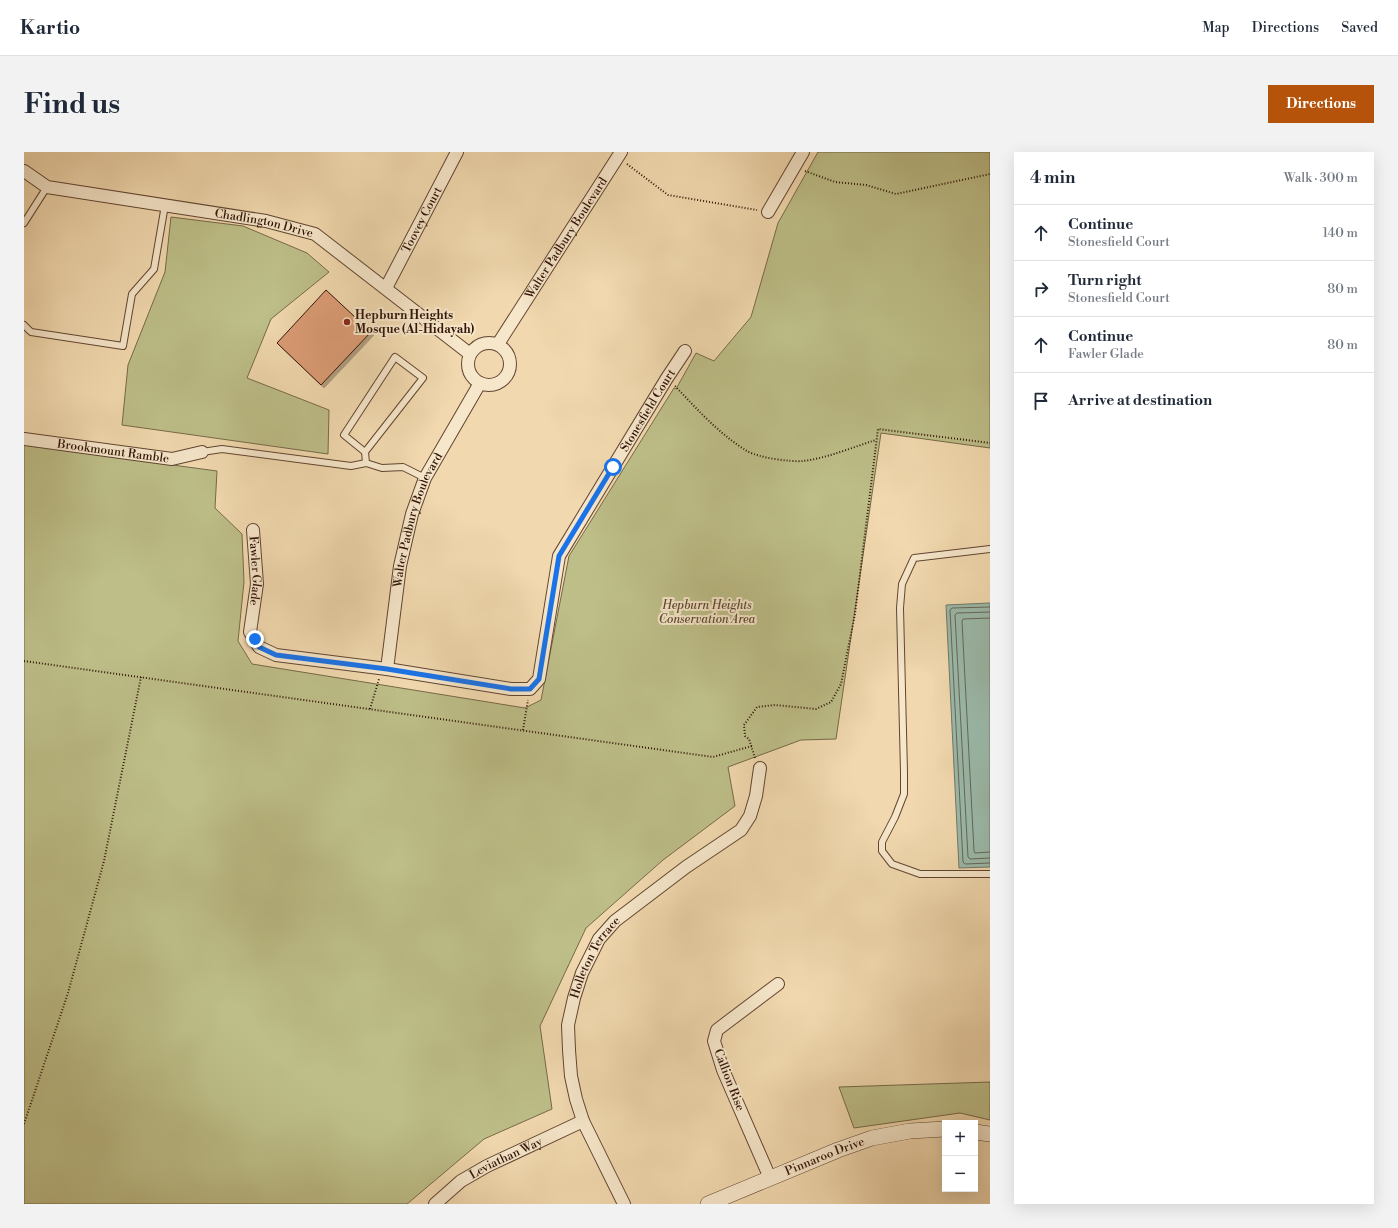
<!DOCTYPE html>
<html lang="en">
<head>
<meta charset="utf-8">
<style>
  body { margin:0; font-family:"Libre Bodoni",serif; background:#f2f2f3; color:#1f2937 }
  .controls { position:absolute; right:12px; bottom:12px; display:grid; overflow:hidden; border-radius:0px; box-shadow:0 4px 16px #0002 }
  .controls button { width:36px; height:36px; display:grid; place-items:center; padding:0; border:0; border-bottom:1px solid #e0e1e3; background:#fff; color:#1f2937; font:20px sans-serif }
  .stop { position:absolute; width:12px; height:12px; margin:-9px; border:3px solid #1a73e8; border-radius:50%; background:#fff }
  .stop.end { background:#1a73e8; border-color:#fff; box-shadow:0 1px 4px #0008 }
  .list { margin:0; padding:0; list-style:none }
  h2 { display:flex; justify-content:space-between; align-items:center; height:52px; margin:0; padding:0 16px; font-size:17px }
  h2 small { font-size:13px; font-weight:400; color:#747a83 }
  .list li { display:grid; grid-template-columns:26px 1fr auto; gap:12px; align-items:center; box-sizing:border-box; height:56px; padding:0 16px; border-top:1px solid #e0e1e3 }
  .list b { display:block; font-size:15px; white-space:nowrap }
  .list p { margin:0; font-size:13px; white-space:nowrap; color:#747a83 }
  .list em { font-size:13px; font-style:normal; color:#747a83 }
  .icon { flex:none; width:22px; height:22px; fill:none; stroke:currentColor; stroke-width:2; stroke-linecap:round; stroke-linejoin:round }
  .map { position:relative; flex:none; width:966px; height:1052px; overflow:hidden; border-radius:0px }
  header { display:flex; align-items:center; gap:24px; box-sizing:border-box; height:56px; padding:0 20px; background:#fff; border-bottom:1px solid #e0e1e3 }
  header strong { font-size:19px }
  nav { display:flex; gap:22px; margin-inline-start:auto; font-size:14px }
  .intro { display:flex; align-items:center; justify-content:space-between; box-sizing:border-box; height:96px; padding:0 24px }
  h1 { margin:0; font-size:28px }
  .button { padding:10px 18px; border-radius:0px; background:#b45309; color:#fff; font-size:14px; font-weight:700 }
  main { display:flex; gap:24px; padding:0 24px }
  aside { flex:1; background:#fff; border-radius:0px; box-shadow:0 4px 16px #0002 }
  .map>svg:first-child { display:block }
  .green { fill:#bdbe88; stroke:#776948 }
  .water { fill:#9bbaab; stroke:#717869 }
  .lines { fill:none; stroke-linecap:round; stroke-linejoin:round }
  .shore { stroke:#666759; stroke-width:1 }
  .building { fill:#dc9c74; stroke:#311407; filter:url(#shadow) }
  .service-casing { stroke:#614531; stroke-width:8 }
  .minor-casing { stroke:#614531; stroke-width:14 }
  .tertiary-casing { stroke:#614531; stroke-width:16 }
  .path { stroke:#311407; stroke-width:2; stroke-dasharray:1 2; stroke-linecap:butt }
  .service { stroke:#f6e6ca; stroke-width:6 }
  .minor { stroke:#f6e6ca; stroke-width:12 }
  .tertiary { stroke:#f6e6ca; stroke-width:15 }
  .route { stroke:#1a73e8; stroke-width:5 }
  .poi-dot { fill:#8f2418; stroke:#f6e6ca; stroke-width:1.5 }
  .labels { text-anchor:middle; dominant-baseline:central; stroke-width:4; stroke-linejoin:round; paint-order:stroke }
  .street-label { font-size:12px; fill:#311407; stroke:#f6e6ca }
  .poi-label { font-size:12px; font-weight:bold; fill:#311407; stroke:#f6e6ca; text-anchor:start }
  .park-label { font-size:12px; font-style:italic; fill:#5b472e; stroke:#f6e6ca }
</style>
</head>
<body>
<header>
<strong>Kartio</strong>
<nav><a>Map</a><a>Directions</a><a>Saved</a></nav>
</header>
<div class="intro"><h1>Find us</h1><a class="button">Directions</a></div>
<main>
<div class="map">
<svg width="966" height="1052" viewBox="0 0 966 1052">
  <defs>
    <filter id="shadow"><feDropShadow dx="3" dy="3" stdDeviation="0" flood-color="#0004"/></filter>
  </defs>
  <rect width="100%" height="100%" fill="#f1d8ae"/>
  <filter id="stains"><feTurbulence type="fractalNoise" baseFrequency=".005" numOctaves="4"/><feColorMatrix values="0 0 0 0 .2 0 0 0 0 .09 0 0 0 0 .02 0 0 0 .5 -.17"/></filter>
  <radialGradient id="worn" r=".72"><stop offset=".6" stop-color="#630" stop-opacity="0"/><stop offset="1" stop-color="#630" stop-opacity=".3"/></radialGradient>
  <!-- green -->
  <g class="green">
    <path d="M794,0H966V296L857,281L812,587L777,588L704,615L711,654L639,708L562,776L516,874L528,957L460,987L383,1052H0V293L193,319L191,356L218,382L220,430L214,489L228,512L501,556L517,548L545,404L650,236L652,237L672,201L690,209L727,165L754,71Z"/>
    <path d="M147,65L219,74L283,101L305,120L247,167L223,226L305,258L304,302L98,273L104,213L141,120Z"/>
    <path d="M966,930V968L936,961L830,976L815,935Z"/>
  </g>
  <!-- water -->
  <path class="water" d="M966,451V715L935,716L922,453Z"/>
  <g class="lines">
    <!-- shore -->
    <g class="shore">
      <path d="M966,455L928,456L926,458L939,710L941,712L966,711"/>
      <path d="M966,460L933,461L931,463L944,705L946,707L966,706"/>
      <path d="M966,466L939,467L938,469L950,699L951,701L966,700"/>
    </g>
  </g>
  <!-- building -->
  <path class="building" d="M302,138L347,180L297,233L253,191Z"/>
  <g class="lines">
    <defs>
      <g id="service">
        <path d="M0,71L23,35"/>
        <path d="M0,173L7,180L99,194L108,142L130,117L141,53"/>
        <path d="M178,300L198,297L327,314L342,311L358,316L379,315L401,326"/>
        <path d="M341,300L320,283L371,205L399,226L341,300L342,311"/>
        <path d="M966,397L890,406L878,432L876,456L880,620V642L871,665L858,690V699L868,712L896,722H966"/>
      </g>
      <g id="minor">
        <path id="s1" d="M0,19L23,35L242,69L291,82L446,202"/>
        <path d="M744,60L779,0"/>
        <path id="s2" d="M362,136L433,0"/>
        <circle cx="465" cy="212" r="21"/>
        <path id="s3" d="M474,192L597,0"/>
        <path id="s4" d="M0,287L148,307L178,300"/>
        <path id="s5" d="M229,378L233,432L226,480L235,495L252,503L363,517L487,537H506L515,527L535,404L643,226L661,199"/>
        <path id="s6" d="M363,517L376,414L388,362L401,326L456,231"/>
        <path d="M746,1026L699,918L690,889L693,878L754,832"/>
        <path id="s7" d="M411,1052L437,1029L463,1014L559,969"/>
        <path id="s8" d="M600,1052L559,969L552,947L547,924L545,898L544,873L550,846L558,821L575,787L591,769L662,715L717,678L726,664L732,644L736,616"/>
      </g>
      <g id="tertiary">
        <path d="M951,980L966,982"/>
        <path id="s9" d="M684,1052L814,998L848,986L886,979L921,977"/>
      </g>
    </defs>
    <!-- service casing -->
    <use href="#service" class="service-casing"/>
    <!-- minor casing -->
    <use href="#minor" class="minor-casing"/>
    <!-- tertiary casing -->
    <use href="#tertiary" class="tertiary-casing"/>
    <!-- path -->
    <g class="path">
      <path d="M603,12L644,43L733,58"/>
      <path d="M781,19L811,30L842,33L872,42L966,22"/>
      <path d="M651,234C673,257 695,282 723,299C735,306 766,310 779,309C804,306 829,295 852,288"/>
      <path d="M0,509L689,605L728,594"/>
      <path d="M346,557L355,527"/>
      <path d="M499,578L504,548"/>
      <path d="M731,606L725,587L721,584L720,573L733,555L751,553L792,557L807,550L817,532L831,462L854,277L966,291"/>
      <path d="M0,972L44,841L80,709L117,525"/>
    </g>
    <!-- service -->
    <use href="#service" class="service"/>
    <!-- minor -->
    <use href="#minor" class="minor"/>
    <!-- tertiary -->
    <use href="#tertiary" class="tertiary"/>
  </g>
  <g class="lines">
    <!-- route -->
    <path class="route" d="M231,487L235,495L252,503L363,517L487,537H506L515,527L535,404L589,315"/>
  </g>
  <!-- markers -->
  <circle class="poi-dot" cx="323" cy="170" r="4"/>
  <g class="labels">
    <!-- street labels -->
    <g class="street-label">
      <text stroke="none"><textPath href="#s2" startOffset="77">Toovey Court</textPath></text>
      <text stroke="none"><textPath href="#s1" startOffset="248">Chadlington Drive</textPath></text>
      <text stroke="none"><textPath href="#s3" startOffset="126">Walter Padbury Boulevard</textPath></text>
      <text stroke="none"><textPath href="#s5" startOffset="704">Stonesfield Court</textPath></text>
      <text stroke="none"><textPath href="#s4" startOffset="90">Brookmount Ramble</textPath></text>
      <text stroke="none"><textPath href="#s6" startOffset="153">Walter Padbury Boulevard</textPath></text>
      <text stroke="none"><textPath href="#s5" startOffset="41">Fawler Glade</textPath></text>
      <text stroke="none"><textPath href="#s8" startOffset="264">Holleton Terrace</textPath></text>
      <text transform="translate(705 928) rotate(69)">Callion Rise</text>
      <text stroke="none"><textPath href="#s9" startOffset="126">Pinnaroo Drive</textPath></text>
      <text stroke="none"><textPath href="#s7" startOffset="85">Leviathan Way</textPath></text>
    </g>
    <!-- poi labels -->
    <g class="poi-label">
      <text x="331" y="163">Hepburn Heights<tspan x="331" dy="14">Mosque (Al-Hidayah)</tspan></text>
    </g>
    <!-- park labels -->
    <g class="park-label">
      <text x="683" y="453">Hepburn Heights<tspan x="683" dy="14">Conservation Area</tspan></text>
    </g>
  </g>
  <rect width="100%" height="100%" filter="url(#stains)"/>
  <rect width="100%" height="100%" fill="url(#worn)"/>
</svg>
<div class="controls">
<button>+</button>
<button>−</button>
</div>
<div class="stop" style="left:589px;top:315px"></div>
<div class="stop end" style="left:231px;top:487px"></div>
</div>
<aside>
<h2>4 min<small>Walk · 300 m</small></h2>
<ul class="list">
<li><svg class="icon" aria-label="ahead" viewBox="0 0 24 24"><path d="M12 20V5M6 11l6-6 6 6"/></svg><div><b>Continue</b><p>Stonesfield Court</p></div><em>140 m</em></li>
<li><svg class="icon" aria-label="right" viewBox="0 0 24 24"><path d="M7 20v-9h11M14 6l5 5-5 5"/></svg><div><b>Turn right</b><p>Stonesfield Court</p></div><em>80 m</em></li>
<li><svg class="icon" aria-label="ahead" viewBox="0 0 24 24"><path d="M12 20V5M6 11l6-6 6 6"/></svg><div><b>Continue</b><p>Fawler Glade</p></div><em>80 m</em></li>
<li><svg class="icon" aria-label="arrive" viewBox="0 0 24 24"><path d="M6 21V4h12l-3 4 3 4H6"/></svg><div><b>Arrive at destination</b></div></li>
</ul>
</aside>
</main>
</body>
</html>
